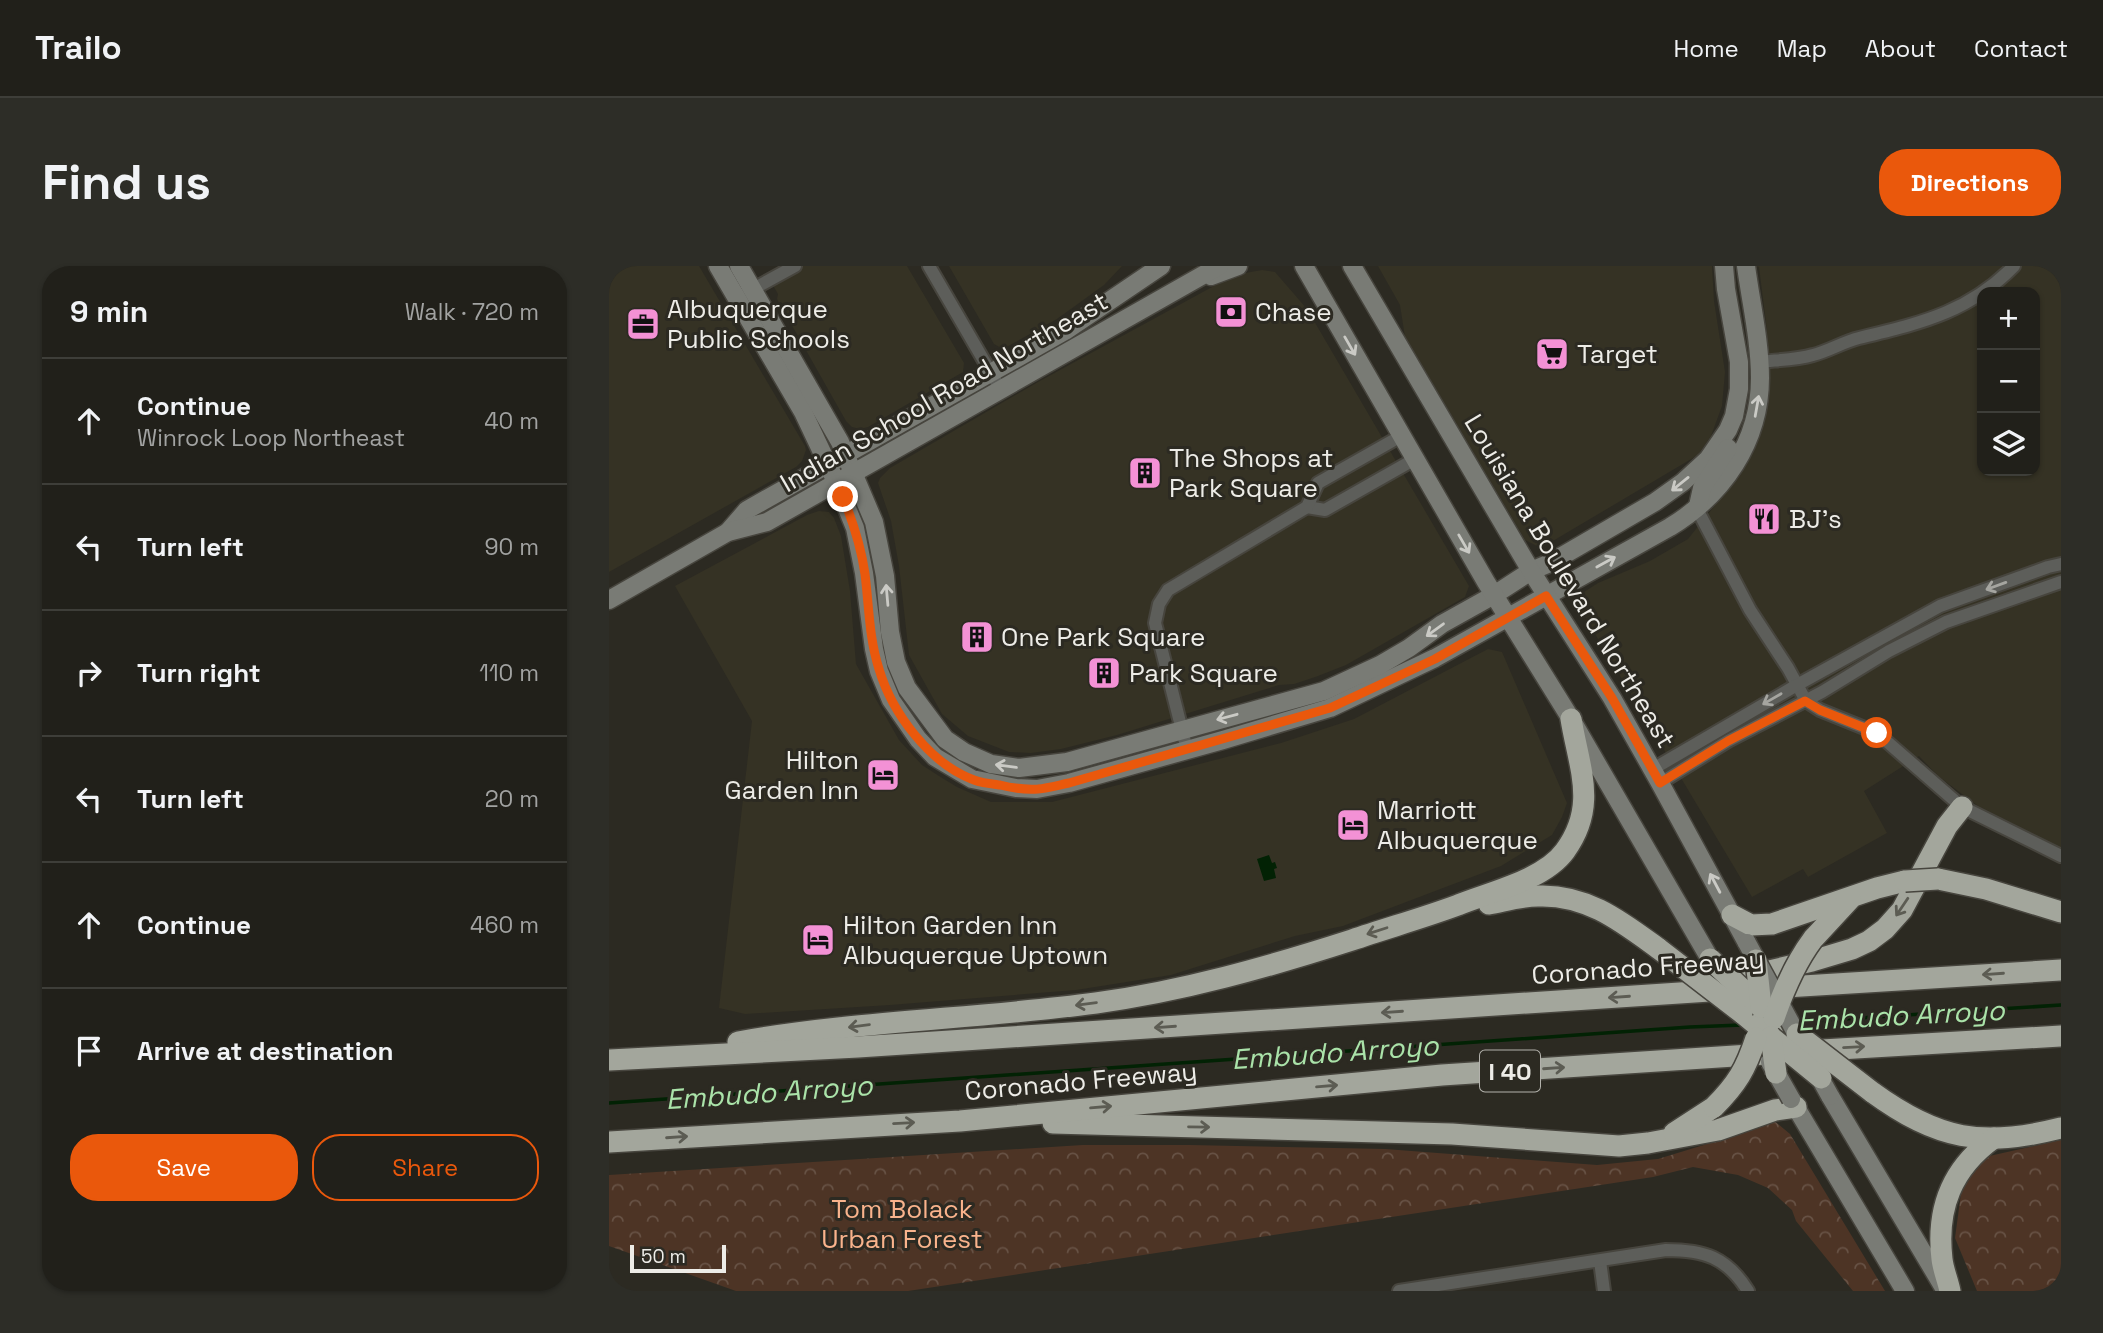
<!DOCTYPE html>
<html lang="en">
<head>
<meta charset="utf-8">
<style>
  body { margin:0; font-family:"Space Grotesk",sans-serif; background:#2d2d27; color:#f1f3f6 }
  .controls { position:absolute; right:21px; top:21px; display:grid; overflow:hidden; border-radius:14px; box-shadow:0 2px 5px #0004 }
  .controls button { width:63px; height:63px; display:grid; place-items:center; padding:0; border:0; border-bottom:2px solid #3e3e39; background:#21201a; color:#f1f3f6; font:35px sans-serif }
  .scale { position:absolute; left:21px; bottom:18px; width:96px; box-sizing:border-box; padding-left:7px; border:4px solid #edece7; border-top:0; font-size:19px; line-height:24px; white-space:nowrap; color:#edece7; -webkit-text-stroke:5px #2c2a22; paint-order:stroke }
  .stop { position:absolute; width:21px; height:21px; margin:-16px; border:5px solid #ea580c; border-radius:50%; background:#fff }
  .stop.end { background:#ea580c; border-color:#fff; box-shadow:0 2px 7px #0008 }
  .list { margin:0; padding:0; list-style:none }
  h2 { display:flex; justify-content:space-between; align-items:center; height:91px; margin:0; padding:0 28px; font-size:30px }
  h2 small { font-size:23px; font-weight:400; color:#a2a3a2 }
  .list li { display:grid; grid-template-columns:46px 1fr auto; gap:21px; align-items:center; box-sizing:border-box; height:126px; padding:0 28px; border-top:2px solid #3e3e39 }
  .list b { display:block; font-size:26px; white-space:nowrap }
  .list p { margin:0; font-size:23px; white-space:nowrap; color:#a2a3a2 }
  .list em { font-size:23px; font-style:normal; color:#a2a3a2 }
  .actions { display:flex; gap:14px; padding:21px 28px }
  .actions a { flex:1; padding:16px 0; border:2px solid #ea580c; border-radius:28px; text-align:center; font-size:24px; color:#ea580c }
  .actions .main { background:#ea580c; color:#fff }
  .icon { flex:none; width:38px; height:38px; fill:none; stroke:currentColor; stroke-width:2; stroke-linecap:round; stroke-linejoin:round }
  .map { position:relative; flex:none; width:1452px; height:1025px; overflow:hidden; border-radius:28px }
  header { display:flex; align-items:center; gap:42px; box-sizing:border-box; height:98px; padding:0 35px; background:#21201a; border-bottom:2px solid #3e3e39 }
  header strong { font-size:33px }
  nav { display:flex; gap:38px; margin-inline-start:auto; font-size:24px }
  .intro { display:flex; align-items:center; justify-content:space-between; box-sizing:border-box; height:168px; padding:0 42px }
  h1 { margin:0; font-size:49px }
  .button { padding:18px 32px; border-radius:28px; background:#ea580c; color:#fff; font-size:24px; font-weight:700 }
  main { display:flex; gap:42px; padding:0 42px }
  aside { flex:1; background:#21201a; border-radius:28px; box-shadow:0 2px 5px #0004 }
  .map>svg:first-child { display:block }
  .built { fill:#353224; fill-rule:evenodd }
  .park { fill:url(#park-crowns) }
  .water { fill:#022204 }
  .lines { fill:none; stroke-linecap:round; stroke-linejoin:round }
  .stream { stroke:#022204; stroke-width:3.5 }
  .street-casing { stroke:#47453e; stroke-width:16 }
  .secondary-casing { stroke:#47453e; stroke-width:21 }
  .highway-casing { stroke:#47453e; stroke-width:24 }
  .street { stroke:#5d5e5a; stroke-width:12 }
  .secondary { stroke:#797b75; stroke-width:18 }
  .highway { stroke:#a3a69c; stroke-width:21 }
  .secondary-bridge-casing { stroke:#47453e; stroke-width:21; stroke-linecap:butt }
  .highway-bridge-casing { stroke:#47453e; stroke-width:24; stroke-linecap:butt }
  .secondary-bridge { stroke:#797b75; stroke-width:18 }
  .highway-bridge { stroke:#a3a69c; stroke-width:21 }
  .oneway { stroke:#cacac5 }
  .oneway2 { stroke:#a5a5a0 }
  .oneway3 { stroke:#5c5c53 }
  .route { stroke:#ea580c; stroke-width:9 }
  .labels { text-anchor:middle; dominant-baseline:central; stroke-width:6; stroke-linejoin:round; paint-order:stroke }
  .shield { fill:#2c2a22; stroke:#b3b2ac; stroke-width:2 }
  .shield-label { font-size:24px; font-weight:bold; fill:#edece7 }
  .poi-label { font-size:26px; fill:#edece7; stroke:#2c2a22; text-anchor:start }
  .street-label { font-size:26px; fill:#edece7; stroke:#2c2a22 }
  .park-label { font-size:26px; fill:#f9b38c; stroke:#2c2a22 }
  .water-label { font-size:28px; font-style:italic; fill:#aae3a9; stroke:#2c2a22 }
</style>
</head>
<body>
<header>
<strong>Trailo</strong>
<nav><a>Home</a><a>Map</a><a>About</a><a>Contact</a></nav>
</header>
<div class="intro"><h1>Find us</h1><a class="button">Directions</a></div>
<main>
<aside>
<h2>9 min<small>Walk · 720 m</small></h2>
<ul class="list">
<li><svg class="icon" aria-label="ahead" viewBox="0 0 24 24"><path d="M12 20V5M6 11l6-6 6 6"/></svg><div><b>Continue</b><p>Winrock Loop Northeast</p></div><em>40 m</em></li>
<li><svg class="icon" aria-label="left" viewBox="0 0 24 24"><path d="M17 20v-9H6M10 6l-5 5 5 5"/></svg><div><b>Turn left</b></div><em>90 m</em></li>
<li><svg class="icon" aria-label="right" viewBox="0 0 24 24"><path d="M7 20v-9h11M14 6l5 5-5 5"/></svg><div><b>Turn right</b></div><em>110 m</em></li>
<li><svg class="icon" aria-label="left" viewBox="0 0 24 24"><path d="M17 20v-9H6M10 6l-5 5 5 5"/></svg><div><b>Turn left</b></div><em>20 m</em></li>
<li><svg class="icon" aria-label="ahead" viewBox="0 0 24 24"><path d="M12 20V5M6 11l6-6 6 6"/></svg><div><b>Continue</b></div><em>460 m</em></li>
<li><svg class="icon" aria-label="arrive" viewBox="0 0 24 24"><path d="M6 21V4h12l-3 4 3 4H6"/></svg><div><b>Arrive at destination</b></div></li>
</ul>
<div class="actions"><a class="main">Save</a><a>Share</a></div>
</aside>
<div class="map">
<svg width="1452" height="1025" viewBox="0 0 1452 1025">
  <defs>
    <pattern id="park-crowns" width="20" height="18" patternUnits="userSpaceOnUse" patternTransform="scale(1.75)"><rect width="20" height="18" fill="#4d3425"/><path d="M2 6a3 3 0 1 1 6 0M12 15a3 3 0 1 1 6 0" fill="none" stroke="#675245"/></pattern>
  </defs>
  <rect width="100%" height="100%" fill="#2c2a22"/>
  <!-- built -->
  <g class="built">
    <path d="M0,0H90L196,180L197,184L193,195L187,201L0,306Z"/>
    <path d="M191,0H298L355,97L354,106L259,161L251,163L243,161L237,155L168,33L169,28L162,16Z"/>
    <path d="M340,0H513L495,19L448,53L394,83L385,78Z"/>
    <path d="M769,0H1103L1105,35L1116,106L1113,140L1102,170L1089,189L932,282L916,274L796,71L791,39Z"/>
    <path d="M1144,0H1452V582L1369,540L1329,510L1310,490L1255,525L1278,567L1199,611L1194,603L1143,631L970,341V332L975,326L989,317L1041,295L1079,273L1123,218L1141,187L1148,166L1158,65L1150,1ZM1373,26H1426V205H1373Z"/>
    <path d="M653,4L666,6L698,43L860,320L856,331L737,399L709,410L685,418L670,419L508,469L452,483L422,487L400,486L359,470L333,448L300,389L290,300L282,255L269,217L271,212L281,202L429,116L625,9Z"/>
    <path d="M210,245L220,246L225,252L232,270L241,325L247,398L290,474L313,499L330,510L348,521L382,536H443L672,477L745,453L879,383L893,386L958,537L953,551L943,569L892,600L734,660L686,670L562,709L467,724L281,739L136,748L110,742L143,455L66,320L198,249Z"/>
  </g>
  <!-- park -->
  <g class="park">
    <path d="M1163,853L1181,868L1276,1025H1244L1187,955L1183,944L1159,922L1129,909L1084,901L1044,911L299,1025H127L0,980V909L474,879H580L776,883L988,899L1049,893L1098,878Z"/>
    <path d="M1452,874V1025H1368L1346,972L1353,920L1376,891Z"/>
  </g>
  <!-- water -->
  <path class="water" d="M660,589L663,597L666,596L668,602L665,603L667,612L655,615L648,593Z"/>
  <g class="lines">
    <!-- stream -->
    <g class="stream">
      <path d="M1189,756L1452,739"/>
      <path d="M0,837L1081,761L1133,759"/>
    </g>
    <defs>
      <g id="street">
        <path d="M320,0L392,124"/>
        <path d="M137,27L186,0"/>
        <path d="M1150,96C1168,94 1187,94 1204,89C1220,85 1234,76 1250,72C1311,57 1359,47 1405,0"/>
        <path d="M698,241L716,244L806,193"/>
        <path d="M1088,243L1141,344L1179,402L1197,435L1211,444L1268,467L1353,541L1452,590"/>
        <path d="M578,484L546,357L550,338L559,324L698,241L709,217L792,170"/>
        <path d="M1044,503L1188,419L1331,340L1439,301L1452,298"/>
        <path d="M1051,517L1119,475L1213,426L1280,385L1337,356L1452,316"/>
        <path d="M991,995L995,1025"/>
        <path d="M790,1025L1057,984C1095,984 1118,991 1139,1025"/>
      </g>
      <g id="secondary">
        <path d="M109,0L194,146L228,218L246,262L255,307L265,383L270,405L282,434L309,473L326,491L363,513L407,522L428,523L460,517L614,474L721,442L826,392L1061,261C1114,229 1151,176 1151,112C1151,75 1142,37 1137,0"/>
        <path d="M130,0L231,176L265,256L276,310L281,366L287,396L298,422L336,473L355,486L382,498L410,502L458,496L715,425L771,399L800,382L833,358L885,329L922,305L941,297L1046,236L1074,216L1099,193L1119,164L1125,150L1130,123V96L1117,23L1115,0"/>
        <path d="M695,0L877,316L962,453L1101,693"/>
        <path d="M743,0L922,305L1003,432L1051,517L1138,677"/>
        <path d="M602,10L629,0"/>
        <path d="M1089,240L1093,222L1119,182"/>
        <path d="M119,266L138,244L456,65L552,0"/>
        <path d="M0,334L119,266L158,256L610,0"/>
        <path d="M1221,830L1335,1022"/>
        <path d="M1182,833L1296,1025"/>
      </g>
      <g id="highway">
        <path d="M1329,613L1377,623L1452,646"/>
        <path d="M880,638C896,635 912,630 929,630C978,628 1013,656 1050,683"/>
        <path d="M1123,649L1142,659L1163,658L1268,622L1296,615"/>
        <path d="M1204,673L1241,633"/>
        <path d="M1108,717L1203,695L1243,683L1260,675L1276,663L1293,644L1338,560L1353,541"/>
        <path d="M1162,722L1452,704"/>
        <path d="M1133,747L1162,771L1165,754"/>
        <path d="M129,776C247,755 368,753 487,737C574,725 659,701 743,674C778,662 814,652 849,639C881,626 935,614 956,585C989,540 970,502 962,453"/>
        <path d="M1196,785L1452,770"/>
        <path d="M0,794L249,781L1116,724"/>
        <path d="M1263,826C1329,874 1373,882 1452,862"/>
        <path d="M444,857L843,868L1010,880L1039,877L1109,864L1166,844L1187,841"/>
        <path d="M1065,867L1105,841"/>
        <path d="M0,876L351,855L833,809L1156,788"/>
        <path d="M1341,1025C1339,1015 1334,1003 1333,993C1327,942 1343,902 1385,872"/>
      </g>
    </defs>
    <!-- street casing -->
    <use href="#street" class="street-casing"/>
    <!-- secondary casing -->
    <use href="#secondary" class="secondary-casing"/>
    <!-- highway casing -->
    <use href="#highway" class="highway-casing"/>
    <!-- street -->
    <use href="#street" class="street"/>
    <!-- secondary -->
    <use href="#secondary" class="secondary"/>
    <!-- highway -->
    <use href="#highway" class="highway"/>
    <defs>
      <g id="secondary-bridge">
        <path d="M1138,677L1193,778"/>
        <path d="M1161,796L1182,833"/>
        <path d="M1206,803L1221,830"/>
      </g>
      <g id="highway-bridge">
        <path d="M1296,615L1329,613"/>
        <path d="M1050,683L1133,747"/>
        <path d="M1101,693L1152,741"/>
        <path d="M1147,694L1152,741"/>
        <path d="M1165,752C1175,723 1186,697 1204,673"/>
        <path d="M1188,768L1263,826"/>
        <path d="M1162,771L1212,812"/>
        <path d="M1162,771L1167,807"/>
        <path d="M1105,841C1128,818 1137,803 1147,772"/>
      </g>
    </defs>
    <!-- secondary-bridge casing -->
    <use href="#secondary-bridge" class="secondary-bridge-casing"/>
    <!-- highway-bridge casing -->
    <use href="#highway-bridge" class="highway-bridge-casing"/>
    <!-- secondary-bridge -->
    <use href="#secondary-bridge" class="secondary-bridge"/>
    <!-- highway-bridge -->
    <use href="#highway-bridge" class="highway-bridge"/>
  </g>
  <!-- one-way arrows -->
  <defs><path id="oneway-shaft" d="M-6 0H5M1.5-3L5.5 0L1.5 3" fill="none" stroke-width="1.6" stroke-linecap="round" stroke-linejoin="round" transform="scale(1.75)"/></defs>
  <g class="oneway">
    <use href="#oneway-shaft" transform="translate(741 80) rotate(60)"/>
    <use href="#oneway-shaft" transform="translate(1148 140) rotate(-80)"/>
    <use href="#oneway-shaft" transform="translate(1071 218) rotate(141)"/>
    <use href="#oneway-shaft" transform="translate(855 278) rotate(60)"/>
    <use href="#oneway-shaft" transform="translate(997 296) rotate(-29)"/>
    <use href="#oneway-shaft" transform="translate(278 329) rotate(-95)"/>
    <use href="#oneway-shaft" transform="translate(826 364) rotate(144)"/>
    <use href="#oneway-shaft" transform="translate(618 451) rotate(165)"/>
    <use href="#oneway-shaft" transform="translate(397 500) rotate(-172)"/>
    <use href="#oneway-shaft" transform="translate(1106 617) rotate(-118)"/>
  </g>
  <g class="oneway2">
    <use href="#oneway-shaft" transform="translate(1387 320) rotate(160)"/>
    <use href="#oneway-shaft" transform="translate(1163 433) rotate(150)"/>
  </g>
  <g class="oneway3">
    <use href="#oneway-shaft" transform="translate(1293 641) rotate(124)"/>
    <use href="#oneway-shaft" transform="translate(768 665) rotate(162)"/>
    <use href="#oneway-shaft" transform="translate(1384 708) rotate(176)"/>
    <use href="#oneway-shaft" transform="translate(1010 731) rotate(176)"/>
    <use href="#oneway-shaft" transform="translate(477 738) rotate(173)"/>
    <use href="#oneway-shaft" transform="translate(783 746) rotate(176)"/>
    <use href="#oneway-shaft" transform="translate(250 760) rotate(173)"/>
    <use href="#oneway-shaft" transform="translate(556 761) rotate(176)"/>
    <use href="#oneway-shaft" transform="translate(1245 781) rotate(-3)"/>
    <use href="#oneway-shaft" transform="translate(945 802) rotate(-4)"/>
    <use href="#oneway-shaft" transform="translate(718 820) rotate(-5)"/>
    <use href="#oneway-shaft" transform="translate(492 841) rotate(-5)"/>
    <use href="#oneway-shaft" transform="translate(295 857) rotate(-3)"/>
    <use href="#oneway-shaft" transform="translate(590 861) rotate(1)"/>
    <use href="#oneway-shaft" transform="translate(68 871) rotate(-4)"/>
  </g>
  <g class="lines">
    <!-- route -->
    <path class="route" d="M234,231C244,256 252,280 256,308C260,340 260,372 270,403C283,447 321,498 365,514C373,517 383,518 391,519C403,522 416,524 429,523C439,522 450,519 460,517L721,442L826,393L937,330L1003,432L1051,517L1119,475L1196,435L1211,444L1268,467"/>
  </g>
  <!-- icons -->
  <defs>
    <symbol id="bank-square" viewBox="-11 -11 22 22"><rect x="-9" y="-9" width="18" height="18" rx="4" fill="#f391d5" stroke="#2c2a22"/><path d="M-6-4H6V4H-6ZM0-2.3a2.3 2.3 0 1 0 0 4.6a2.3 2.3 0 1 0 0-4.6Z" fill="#111"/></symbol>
    <symbol id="office-square" viewBox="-11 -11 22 22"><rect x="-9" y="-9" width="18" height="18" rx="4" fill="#f391d5" stroke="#2c2a22"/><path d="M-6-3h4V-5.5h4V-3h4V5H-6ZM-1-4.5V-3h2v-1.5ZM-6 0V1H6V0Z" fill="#111"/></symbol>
    <symbol id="supermarket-square" viewBox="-11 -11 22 22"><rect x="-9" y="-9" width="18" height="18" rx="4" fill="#f391d5" stroke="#2c2a22"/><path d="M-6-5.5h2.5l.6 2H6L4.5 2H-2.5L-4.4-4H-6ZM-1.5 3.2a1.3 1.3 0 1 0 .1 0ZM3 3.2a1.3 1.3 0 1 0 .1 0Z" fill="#111"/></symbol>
    <symbol id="building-square" viewBox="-11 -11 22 22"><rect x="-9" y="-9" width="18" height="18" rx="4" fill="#f391d5" stroke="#2c2a22"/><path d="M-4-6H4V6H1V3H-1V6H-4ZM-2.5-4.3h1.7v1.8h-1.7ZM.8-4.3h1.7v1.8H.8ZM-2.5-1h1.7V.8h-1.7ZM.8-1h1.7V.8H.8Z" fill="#111"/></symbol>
    <symbol id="restaurant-square" viewBox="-11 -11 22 22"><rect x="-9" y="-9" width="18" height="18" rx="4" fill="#f391d5" stroke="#2c2a22"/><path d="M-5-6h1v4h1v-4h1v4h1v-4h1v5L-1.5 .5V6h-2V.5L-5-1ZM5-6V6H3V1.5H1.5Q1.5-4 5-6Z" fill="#111"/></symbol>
    <symbol id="hotel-square" viewBox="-11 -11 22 22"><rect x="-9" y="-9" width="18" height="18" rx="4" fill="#f391d5" stroke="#2c2a22"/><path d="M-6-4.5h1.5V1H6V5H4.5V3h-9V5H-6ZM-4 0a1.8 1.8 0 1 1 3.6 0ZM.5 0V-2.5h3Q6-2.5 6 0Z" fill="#111"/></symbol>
  </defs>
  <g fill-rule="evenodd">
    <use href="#bank-square" x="603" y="27" width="38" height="38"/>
    <use href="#office-square" x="15" y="39" width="38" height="38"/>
    <use href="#supermarket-square" x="924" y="69" width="38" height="38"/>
    <use href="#building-square" x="517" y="188" width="38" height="38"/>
    <use href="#restaurant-square" x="1136" y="234" width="38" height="38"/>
    <use href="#building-square" x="349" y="352" width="38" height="38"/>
    <use href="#building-square" x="476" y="388" width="38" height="38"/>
    <use href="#hotel-square" x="255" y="490" width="38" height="38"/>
    <use href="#hotel-square" x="725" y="540" width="38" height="38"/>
    <use href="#hotel-square" x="190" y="655" width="38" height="38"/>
  </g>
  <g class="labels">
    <!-- shield labels -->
    <rect class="shield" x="871" y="784.5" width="60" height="41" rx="5"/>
    <g class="shield-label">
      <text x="901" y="805">I 40</text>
    </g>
    <!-- poi labels -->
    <g class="poi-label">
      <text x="58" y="43">Albuquerque<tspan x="58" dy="30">Public Schools</tspan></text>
      <text x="646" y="46">Chase</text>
      <text x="968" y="88">Target</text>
      <text x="560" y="192">The Shops at<tspan x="560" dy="30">Park Square</tspan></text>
      <text x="1180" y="253">BJ's</text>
      <text x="392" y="371">One Park Square</text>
      <text x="520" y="407">Park Square</text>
      <text x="250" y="494" text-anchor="end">Hilton<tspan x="250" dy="30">Garden Inn</tspan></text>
      <text x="768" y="544">Marriott<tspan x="768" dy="30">Albuquerque</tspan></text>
      <text x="234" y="659">Hilton Garden Inn<tspan x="234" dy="30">Albuquerque Uptown</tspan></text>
    </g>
    <!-- street labels -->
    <g class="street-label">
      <text transform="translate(335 126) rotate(-30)">Indian School Road Northeast</text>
      <text transform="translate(961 315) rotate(59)">Louisiana Boulevard Northeast</text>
      <text transform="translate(1039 701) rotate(-4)">Coronado Freeway</text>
      <text transform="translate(472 815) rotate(-5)">Coronado Freeway</text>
    </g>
    <!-- park labels -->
    <g class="park-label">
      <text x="293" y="943">Tom Bolack<tspan x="293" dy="30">Urban Forest</tspan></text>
    </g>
    <!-- water labels -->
    <g class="water-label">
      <text transform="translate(1292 749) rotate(-3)">Embudo Arroyo</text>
      <text transform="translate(726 786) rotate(-4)">Embudo Arroyo</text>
      <text transform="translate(160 826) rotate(-4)">Embudo Arroyo</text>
    </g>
  </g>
</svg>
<div class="controls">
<button>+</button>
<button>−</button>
<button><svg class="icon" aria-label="layers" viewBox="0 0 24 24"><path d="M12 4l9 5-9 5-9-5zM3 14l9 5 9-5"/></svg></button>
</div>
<div class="scale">50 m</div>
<div class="stop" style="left:1268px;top:467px"></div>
<div class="stop end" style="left:234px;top:231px"></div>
</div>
</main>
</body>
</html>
